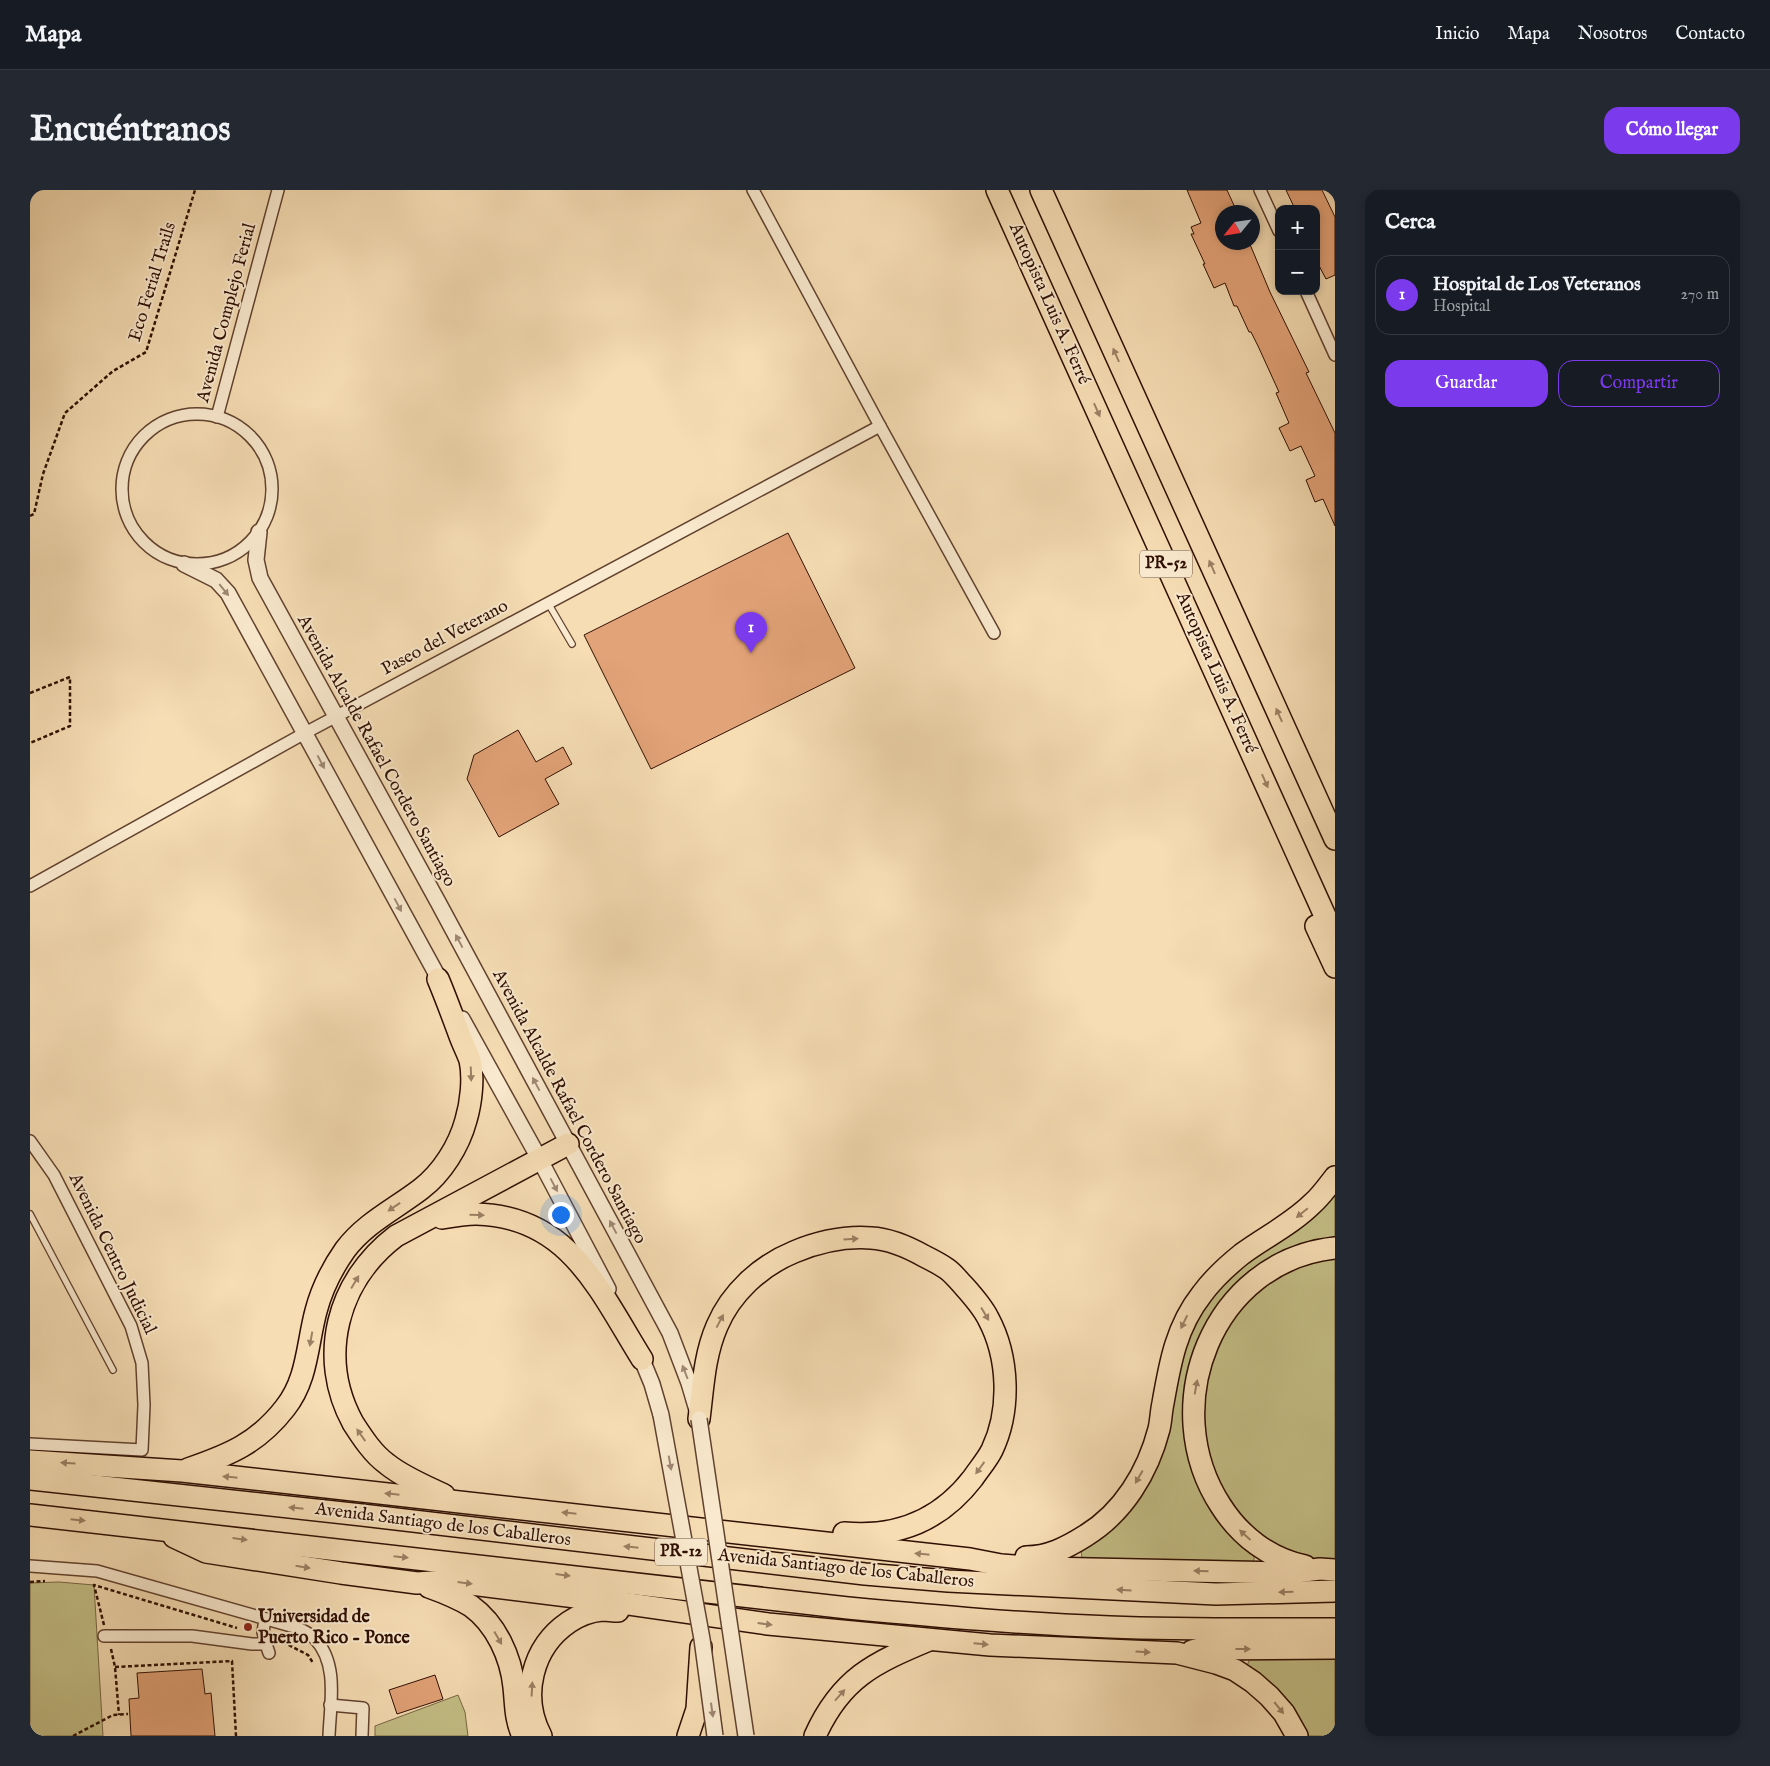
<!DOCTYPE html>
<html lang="es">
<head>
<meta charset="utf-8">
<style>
  body { margin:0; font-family:"IM FELL English",serif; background:#242831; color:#f1f3f6 }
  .controls { position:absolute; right:15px; top:15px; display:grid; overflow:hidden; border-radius:10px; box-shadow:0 2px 8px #0003 }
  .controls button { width:45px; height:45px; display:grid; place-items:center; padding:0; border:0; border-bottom:1px solid #363941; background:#171b24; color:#f1f3f6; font:25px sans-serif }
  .compass { position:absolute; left:1185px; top:15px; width:45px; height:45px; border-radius:50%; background:#171b24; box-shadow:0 2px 8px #0003; rotate:240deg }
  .you { position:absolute; left:530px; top:1024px; width:18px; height:18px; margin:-12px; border:4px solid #fff; border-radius:50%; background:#1a73e8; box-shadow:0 0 0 8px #1a73e833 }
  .badge { display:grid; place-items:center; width:32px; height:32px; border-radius:50%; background:#7c3aed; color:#fff; font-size:16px; font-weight:700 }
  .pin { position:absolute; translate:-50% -41px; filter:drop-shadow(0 1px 2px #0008) }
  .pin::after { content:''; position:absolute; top:26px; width:18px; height:15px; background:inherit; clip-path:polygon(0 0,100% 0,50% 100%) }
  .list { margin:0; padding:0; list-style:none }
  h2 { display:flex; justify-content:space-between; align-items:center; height:65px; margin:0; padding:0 20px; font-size:21px }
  h2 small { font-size:16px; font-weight:400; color:#9ea1a6 }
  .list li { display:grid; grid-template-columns:32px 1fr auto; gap:15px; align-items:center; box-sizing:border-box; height:80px; margin:0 10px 10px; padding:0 10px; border:1px solid #363941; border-radius:15px }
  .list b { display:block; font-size:19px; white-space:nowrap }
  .list p { margin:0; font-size:16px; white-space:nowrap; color:#9ea1a6 }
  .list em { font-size:16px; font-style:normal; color:#9ea1a6 }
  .actions { display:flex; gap:10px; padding:15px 20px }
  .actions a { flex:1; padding:11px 0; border:1px solid #7c3aed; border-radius:15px; text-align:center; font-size:18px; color:#7c3aed }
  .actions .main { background:#7c3aed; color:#fff }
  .map { position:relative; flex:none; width:1305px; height:1546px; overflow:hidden; border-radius:15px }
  header { display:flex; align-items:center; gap:30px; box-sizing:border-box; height:70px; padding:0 25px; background:#171b24; border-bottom:1px solid #363941 }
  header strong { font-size:24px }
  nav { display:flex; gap:28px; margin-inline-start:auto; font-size:18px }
  .intro { display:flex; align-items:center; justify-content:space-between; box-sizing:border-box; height:120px; padding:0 30px }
  h1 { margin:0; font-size:35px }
  .button { padding:12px 22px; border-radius:15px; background:#7c3aed; color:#fff; font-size:18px; font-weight:700 }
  main { display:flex; gap:30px; padding:0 30px }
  aside { flex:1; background:#171b24; border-radius:15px; box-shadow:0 2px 8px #0003 }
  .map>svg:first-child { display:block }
  .green { fill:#c4bf87; stroke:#7a6745 }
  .building { fill:#e3a378; stroke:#2f0f03 }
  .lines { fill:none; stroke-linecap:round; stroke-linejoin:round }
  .service-casing { stroke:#61422f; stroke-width:8 }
  .minor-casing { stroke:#61422f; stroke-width:14 }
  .tertiary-casing { stroke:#61422f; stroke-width:18 }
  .motorway-casing { stroke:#2f0f03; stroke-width:24 }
  .path { stroke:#2f0f03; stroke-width:2.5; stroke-dasharray:4 2.5; stroke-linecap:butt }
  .service { stroke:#f9e9ce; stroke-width:5.5 }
  .minor { stroke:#f9e9ce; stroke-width:11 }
  .tertiary { stroke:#f9e9ce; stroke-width:15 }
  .motorway { stroke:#f6ddb4; stroke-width:21 }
  .tertiary-bridge-casing { stroke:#61422f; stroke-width:18; stroke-linecap:butt }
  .tertiary-bridge { stroke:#f9e9ce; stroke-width:15 }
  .oneway { fill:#9c8064 }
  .oneway2 { fill:#9e8773 }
  .poi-dot { fill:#8f2418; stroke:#f9e9ce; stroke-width:2 }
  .labels { text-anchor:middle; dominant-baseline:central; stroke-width:4; stroke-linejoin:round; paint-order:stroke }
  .shield { fill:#f9e9ce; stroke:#6c5040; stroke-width:1 }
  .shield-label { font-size:16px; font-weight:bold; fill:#2f0f03 }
  .street-label { font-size:18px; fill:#2f0f03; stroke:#f9e9ce }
  .poi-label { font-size:18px; font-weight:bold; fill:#2f0f03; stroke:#f9e9ce; text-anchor:start }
</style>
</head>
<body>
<header>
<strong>Mapa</strong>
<nav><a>Inicio</a><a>Mapa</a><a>Nosotros</a><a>Contacto</a></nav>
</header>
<div class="intro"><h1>Encuéntranos</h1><a class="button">Cómo llegar</a></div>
<main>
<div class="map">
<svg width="1305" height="1546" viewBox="0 0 1305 1546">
  <rect width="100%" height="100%" fill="#f6ddb4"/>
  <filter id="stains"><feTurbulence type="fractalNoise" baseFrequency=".004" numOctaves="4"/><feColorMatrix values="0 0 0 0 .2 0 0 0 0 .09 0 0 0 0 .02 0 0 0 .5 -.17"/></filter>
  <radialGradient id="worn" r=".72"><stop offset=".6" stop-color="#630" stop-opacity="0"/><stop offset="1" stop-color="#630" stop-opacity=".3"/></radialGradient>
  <!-- green -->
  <g class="green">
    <path d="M1305,1002V1047C1211,1060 1140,1149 1156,1244L1224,1361V1372L1052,1369L1051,1359L1091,1329L1142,1192L1162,1133L1195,1086Z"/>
    <path d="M1305,1065V1371L1268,1368L1239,1352L1211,1327L1185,1290L1169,1221L1193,1135L1231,1096L1289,1068Z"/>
    <path d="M29,1392L64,1395L73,1546H0V1393Z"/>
    <path d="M1305,1466V1546H1275L1217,1476L1220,1468Z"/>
    <path d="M428,1505L435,1522L438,1546H345V1536Z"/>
  </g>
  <!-- building -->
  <g class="building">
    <path d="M1157,0H1197L1207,22H1192V52H1219L1240,102L1279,182L1276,183L1305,243V336L1293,309L1285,312L1276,290L1285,286L1271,256L1260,261L1249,238L1259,233L1246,203L1249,202L1228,156L1221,142H1219L1207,116H1204L1195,93L1184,98L1173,74H1175L1161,44H1164L1161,37L1171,33Z"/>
    <path d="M1256,0H1292L1305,27V85L1296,89L1286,70V19H1265Z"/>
    <path d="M758,343L825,478L621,579L554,445Z"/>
    <path d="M488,540L506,572L533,557L542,574L515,589L529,614L469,647L437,589L444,565Z"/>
    <path d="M172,1479L175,1504L181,1503L185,1546H101L99,1509L109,1508L107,1483Z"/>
    <path d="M405,1485L413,1509L367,1524L359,1500Z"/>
  </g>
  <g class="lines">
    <defs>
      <g id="service">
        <path d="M518,413L542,454"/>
        <path d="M0,1024L83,1180"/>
      </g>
      <g id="minor">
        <path d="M723,0L850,236L964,443"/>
        <path d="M1230,0L1249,41"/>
        <path d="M1276,101L1305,165"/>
        <circle cx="167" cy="299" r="75"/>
        <path d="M187,227L248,0"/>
        <path d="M0,696L275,543L850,236"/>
        <path d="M0,951L24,985L101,1136L112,1173L114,1215L112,1260L0,1254"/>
        <path d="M0,1376L67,1381L268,1438C274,1441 281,1444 285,1449C309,1474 300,1515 299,1546"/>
        <path d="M235,1429L233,1442L236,1454"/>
        <path d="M74,1446H162L222,1454H236L239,1463"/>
        <path d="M300,1515L333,1518L332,1546"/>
      </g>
      <g id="tertiary">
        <path d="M229,342L226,370L230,388L408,712L640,1143L659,1193L667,1220"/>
        <path d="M154,374L186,390L198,403L413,796"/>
        <path d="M432,829L510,970L578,1099"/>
        <path d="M608,1160L622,1194L631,1225"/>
      </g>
      <g id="motorway">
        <path d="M967,0L1305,748"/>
        <path d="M1011,0L1305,649"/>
        <path d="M1286,736L1305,777"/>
        <path d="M412,1028C423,1026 435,1024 446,1024C539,1026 569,1100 612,1169"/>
        <path d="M669,1229C673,1198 674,1166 687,1136C701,1103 730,1076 764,1062C788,1052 814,1046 841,1048C860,1049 878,1057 894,1066C902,1070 910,1074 917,1079C923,1083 928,1090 933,1095C942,1105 952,1116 958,1128C979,1167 981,1220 962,1260C957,1270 949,1279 943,1288C910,1331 867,1348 814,1343"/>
        <path d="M0,1271L152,1281L940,1369L971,1375L1014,1378L1257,1383L1290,1379L1305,1380"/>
        <path d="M158,1279C199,1265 228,1253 255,1218C278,1189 277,1154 286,1121C292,1098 301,1080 315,1060C335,1033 365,1019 391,999C412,983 429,956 436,930C441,913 444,888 440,870C437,862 433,854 430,846C423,827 416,808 408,789"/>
        <path d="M0,1289L332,1325L835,1384L918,1391L1186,1404L1305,1401"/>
        <path d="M414,1305C395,1296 373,1287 357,1274C343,1264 332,1247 323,1233C287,1167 307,1091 366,1046L538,954"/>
        <path d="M0,1325L818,1418C905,1426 993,1434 1080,1437C1155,1440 1230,1439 1305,1439"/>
        <path d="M144,1347L176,1362L311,1383L387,1393L417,1391L578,1411L738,1434L960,1455L1147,1463L1186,1473L1205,1480L1223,1492L1239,1506L1254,1523L1267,1546"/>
        <path d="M996,1367C1018,1367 1036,1358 1055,1346C1093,1323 1118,1282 1129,1239C1131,1231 1131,1222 1133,1213C1140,1173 1146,1137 1172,1104C1183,1089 1197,1076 1212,1064C1235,1047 1262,1034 1283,1013C1291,1006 1298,996 1305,987"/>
        <path d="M1275,1376C1240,1369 1210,1346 1191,1316C1126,1217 1182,1071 1305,1058"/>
        <path d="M399,1397C413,1402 428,1408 441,1416C466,1434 481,1467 484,1497C486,1515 485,1529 493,1546"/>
        <path d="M1162,1461L1170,1459L1305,1458"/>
        <path d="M511,1546C490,1506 502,1457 539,1432C548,1426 561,1421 572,1420C577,1420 583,1421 588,1421"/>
        <path d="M658,1546L667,1519L671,1457"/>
        <path d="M785,1546C811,1488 844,1473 899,1450"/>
      </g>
    </defs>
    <!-- service casing -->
    <use href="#service" class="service-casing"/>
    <!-- minor casing -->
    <use href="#minor" class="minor-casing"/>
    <!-- tertiary casing -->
    <use href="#tertiary" class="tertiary-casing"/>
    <!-- motorway casing -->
    <use href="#motorway" class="motorway-casing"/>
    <!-- path -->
    <g class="path">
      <path d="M0,326L4,324L13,284L35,223L83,181L116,162L165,0"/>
      <path d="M0,503L40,487V536L0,553"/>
      <path d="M0,1392L15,1391"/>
      <path d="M74,1435L64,1395L207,1438"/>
      <path d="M247,1449L278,1465L283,1473"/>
      <path d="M81,1459L85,1477L89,1525"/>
      <path d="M85,1477L202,1471L206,1546"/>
      <path d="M43,1546L83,1525L98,1524"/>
    </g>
    <!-- service -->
    <use href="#service" class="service"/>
    <!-- minor -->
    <use href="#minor" class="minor"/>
    <!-- tertiary -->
    <use href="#tertiary" class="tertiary"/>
    <!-- motorway -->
    <use href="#motorway" class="motorway"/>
    <defs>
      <g id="tertiary-bridge">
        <path d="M631,1225L672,1449L685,1546"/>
        <path d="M669,1229L716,1546"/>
      </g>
    </defs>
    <!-- tertiary-bridge casing -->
    <use href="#tertiary-bridge" class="tertiary-bridge-casing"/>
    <!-- tertiary-bridge -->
    <use href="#tertiary-bridge" class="tertiary-bridge"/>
  </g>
  <!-- one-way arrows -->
  <defs><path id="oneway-solid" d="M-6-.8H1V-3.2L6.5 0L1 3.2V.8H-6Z" transform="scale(1.25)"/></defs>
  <g class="oneway">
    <use href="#oneway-solid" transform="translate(1086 165) rotate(-114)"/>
    <use href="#oneway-solid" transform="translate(1067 220) rotate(66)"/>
    <use href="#oneway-solid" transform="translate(1182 377) rotate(-114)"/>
    <use href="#oneway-solid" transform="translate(1249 525) rotate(-114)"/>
    <use href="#oneway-solid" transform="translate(1235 591) rotate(66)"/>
    <use href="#oneway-solid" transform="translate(441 884) rotate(88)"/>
    <use href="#oneway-solid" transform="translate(364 1017) rotate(146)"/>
    <use href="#oneway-solid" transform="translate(1272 1023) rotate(141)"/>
    <use href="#oneway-solid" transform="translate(447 1025) rotate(1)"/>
    <use href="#oneway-solid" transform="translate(821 1049) rotate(-4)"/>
    <use href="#oneway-solid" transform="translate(325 1092) rotate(-59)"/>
    <use href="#oneway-solid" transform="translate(955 1124) rotate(59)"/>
    <use href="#oneway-solid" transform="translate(690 1131) rotate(-62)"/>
    <use href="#oneway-solid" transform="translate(1154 1132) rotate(116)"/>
    <use href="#oneway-solid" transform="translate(281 1149) rotate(100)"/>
    <use href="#oneway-solid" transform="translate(1166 1197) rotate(-80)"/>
    <use href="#oneway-solid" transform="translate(331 1245) rotate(-125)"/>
    <use href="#oneway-solid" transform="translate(38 1273) rotate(-176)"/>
    <use href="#oneway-solid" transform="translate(950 1278) rotate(126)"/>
    <use href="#oneway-solid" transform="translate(200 1287) rotate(-174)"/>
    <use href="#oneway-solid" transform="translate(1109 1287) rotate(120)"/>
    <use href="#oneway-solid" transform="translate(362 1304) rotate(-174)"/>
    <use href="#oneway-solid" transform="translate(266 1318) rotate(-174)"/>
    <use href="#oneway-solid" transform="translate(539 1323) rotate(-174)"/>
    <use href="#oneway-solid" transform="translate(48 1330) rotate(6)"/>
    <use href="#oneway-solid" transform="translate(1215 1345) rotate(-138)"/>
    <use href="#oneway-solid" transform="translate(210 1349) rotate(7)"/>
    <use href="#oneway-solid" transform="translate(601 1357) rotate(-174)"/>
    <use href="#oneway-solid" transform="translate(892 1364) rotate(-174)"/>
    <use href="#oneway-solid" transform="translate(371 1367) rotate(6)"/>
    <use href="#oneway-solid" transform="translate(273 1377) rotate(9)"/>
    <use href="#oneway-solid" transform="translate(1171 1381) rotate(-179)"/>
    <use href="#oneway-solid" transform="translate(533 1385) rotate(7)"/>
    <use href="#oneway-solid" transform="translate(435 1393) rotate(7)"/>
    <use href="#oneway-solid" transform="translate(1094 1400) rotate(-177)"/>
    <use href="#oneway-solid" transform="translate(1256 1402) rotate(178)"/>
    <use href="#oneway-solid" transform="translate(735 1434) rotate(7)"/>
    <use href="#oneway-solid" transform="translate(468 1448) rotate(60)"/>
    <use href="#oneway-solid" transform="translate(951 1454) rotate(5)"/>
    <use href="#oneway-solid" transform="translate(1213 1459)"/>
    <use href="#oneway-solid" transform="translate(1113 1462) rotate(3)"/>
    <use href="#oneway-solid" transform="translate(502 1499) rotate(-87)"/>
    <use href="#oneway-solid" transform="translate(810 1505) rotate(-48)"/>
    <use href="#oneway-solid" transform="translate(1249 1518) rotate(51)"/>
  </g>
  <g class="oneway2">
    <use href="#oneway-solid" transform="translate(194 400) rotate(51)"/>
    <use href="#oneway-solid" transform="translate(291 572) rotate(62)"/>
    <use href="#oneway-solid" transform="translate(368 715) rotate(62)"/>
    <use href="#oneway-solid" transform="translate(429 751) rotate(-118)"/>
    <use href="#oneway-solid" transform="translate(506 894) rotate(-118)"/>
    <use href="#oneway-solid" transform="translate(524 995) rotate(62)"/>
    <use href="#oneway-solid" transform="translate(583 1037) rotate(-118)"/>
    <use href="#oneway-solid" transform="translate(655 1182) rotate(-111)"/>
    <use href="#oneway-solid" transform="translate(640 1273) rotate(80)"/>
    <use href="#oneway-solid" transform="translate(682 1520) rotate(82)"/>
  </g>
  <!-- markers -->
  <circle class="poi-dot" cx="218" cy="1437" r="5"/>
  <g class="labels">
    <!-- shield labels -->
    <g class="shield">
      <rect x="1110" y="360.5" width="52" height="27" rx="4"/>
      <rect x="625" y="1348.5" width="52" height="27" rx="4"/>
    </g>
    <g class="shield-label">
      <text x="1136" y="374">PR-52</text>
      <text x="651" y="1362">PR-12</text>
    </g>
    <!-- street labels -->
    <g class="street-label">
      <text transform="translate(123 92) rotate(-73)">Eco Ferial Trails</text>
      <text transform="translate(1019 114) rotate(66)">Autopista Luis A. Ferré</text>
      <text transform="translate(197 123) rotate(-75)">Avenida Complejo Ferial</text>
      <text transform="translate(415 448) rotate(-28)">Paseo del Veterano</text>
      <text transform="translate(1186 483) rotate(66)">Autopista Luis A. Ferré</text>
      <text transform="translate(346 561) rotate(61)">Avenida Alcalde Rafael Cordero Santiago</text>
      <text transform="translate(539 917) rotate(62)">Avenida Alcalde Rafael Cordero Santiago</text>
      <text transform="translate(82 1064) rotate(64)">Avenida Centro Judicial</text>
      <text transform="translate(413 1335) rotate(7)">Avenida Santiago de los Caballeros</text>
      <text transform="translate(816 1379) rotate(6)">Avenida Santiago de los Caballeros</text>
    </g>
    <!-- poi labels -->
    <g class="poi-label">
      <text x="228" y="1427">Universidad de<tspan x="228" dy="21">Puerto Rico - Ponce</tspan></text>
    </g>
  </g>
  <rect width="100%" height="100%" filter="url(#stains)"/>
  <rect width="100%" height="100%" fill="url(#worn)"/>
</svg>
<div class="controls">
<button>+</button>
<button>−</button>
</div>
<svg class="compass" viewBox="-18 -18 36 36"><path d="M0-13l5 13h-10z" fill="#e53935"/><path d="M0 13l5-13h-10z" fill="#9ea1a6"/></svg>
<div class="you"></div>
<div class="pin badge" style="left:721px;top:463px">1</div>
</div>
<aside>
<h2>Cerca<small></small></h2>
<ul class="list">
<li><span class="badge">1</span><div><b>Hospital de Los Veteranos</b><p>Hospital</p></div><em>270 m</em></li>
</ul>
<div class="actions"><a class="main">Guardar</a><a>Compartir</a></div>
</aside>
</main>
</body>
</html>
